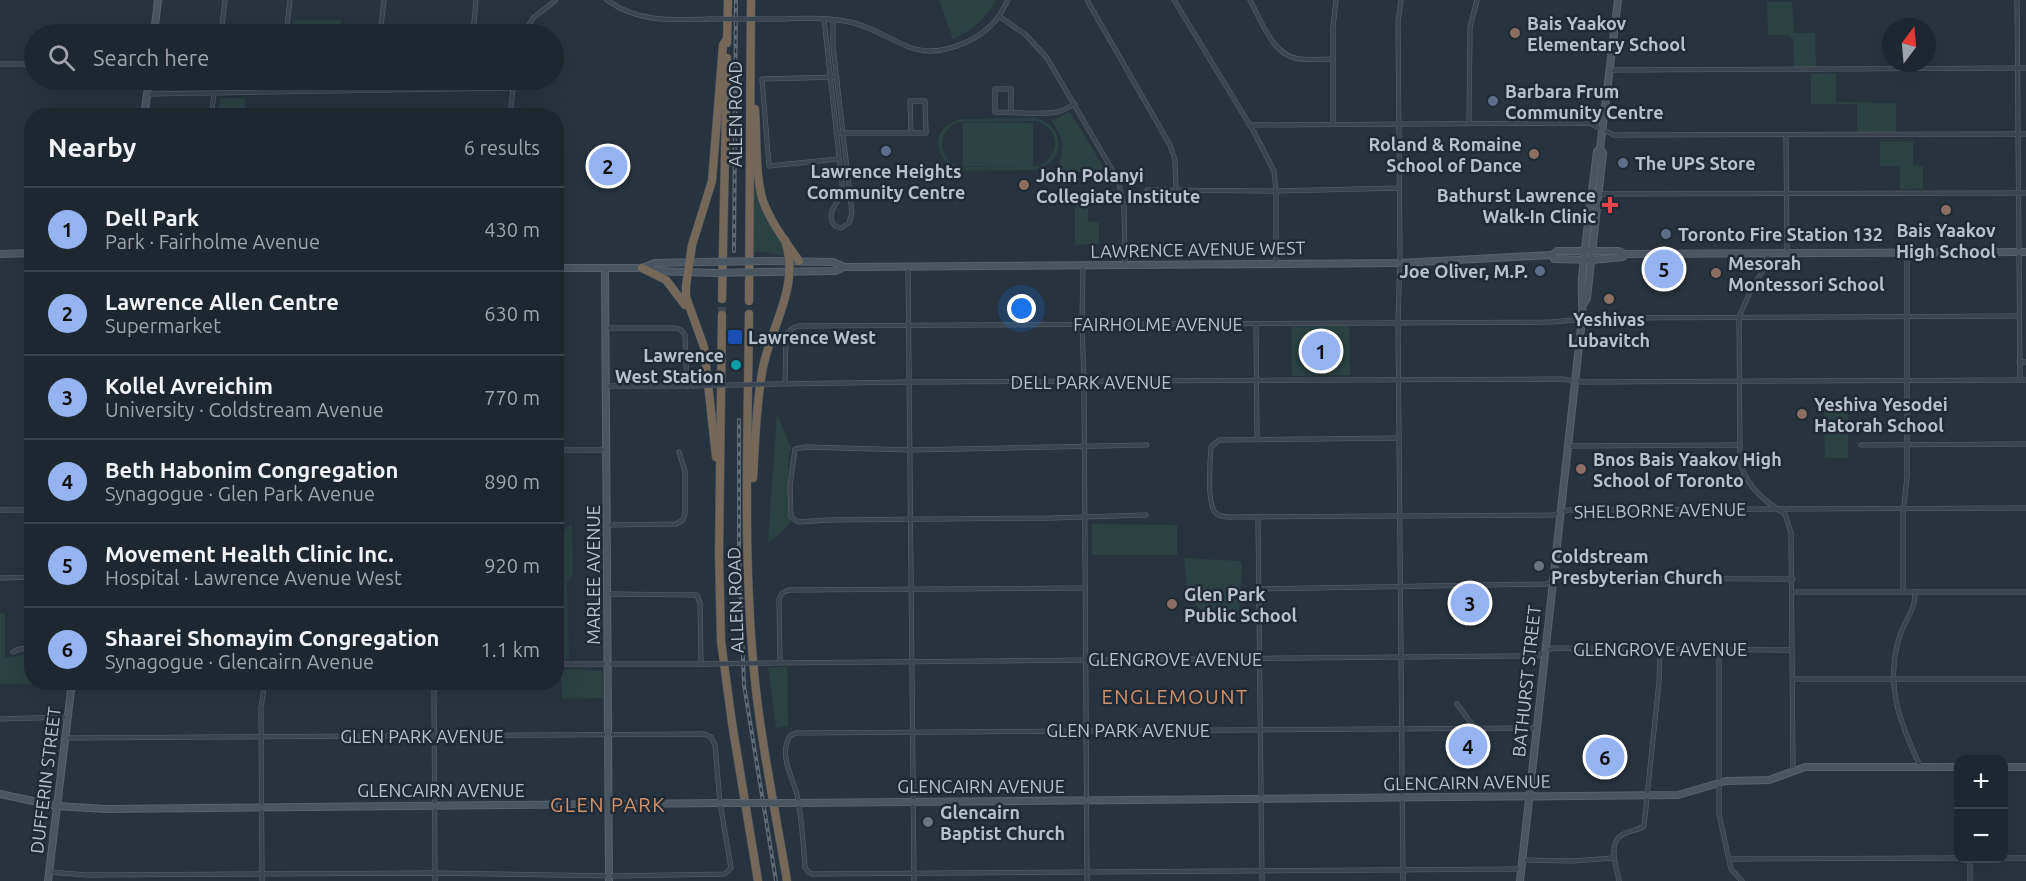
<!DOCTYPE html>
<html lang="en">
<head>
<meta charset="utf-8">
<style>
  body { margin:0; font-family:Ubuntu,sans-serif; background:#2a333c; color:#f1f3f6 }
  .controls { position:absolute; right:18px; bottom:18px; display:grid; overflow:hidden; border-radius:12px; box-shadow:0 6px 24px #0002 }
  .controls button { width:54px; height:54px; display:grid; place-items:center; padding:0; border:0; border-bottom:2px solid #3b444c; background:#1d2730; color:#f1f3f6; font:30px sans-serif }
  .compass { position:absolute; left:1882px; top:18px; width:54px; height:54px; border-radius:50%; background:#1d2730; box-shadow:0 6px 24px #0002; rotate:16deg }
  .you { position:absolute; left:1022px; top:309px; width:21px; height:21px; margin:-15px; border:4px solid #fff; border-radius:50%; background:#1a73e8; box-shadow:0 0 0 9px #1a73e833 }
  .badge { display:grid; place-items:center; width:39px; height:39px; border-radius:50%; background:#95b2f1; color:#111; font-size:20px; font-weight:700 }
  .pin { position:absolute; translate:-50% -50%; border:3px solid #fff; box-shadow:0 2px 6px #0006 }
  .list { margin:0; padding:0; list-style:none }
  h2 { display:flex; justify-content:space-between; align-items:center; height:78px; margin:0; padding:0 24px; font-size:26px }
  h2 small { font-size:20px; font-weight:400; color:#a0a5ab }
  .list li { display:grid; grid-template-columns:39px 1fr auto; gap:18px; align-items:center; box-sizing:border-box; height:84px; padding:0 24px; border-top:2px solid #3b444c }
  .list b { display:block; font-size:22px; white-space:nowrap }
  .list p { margin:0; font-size:20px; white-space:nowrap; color:#a0a5ab }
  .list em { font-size:20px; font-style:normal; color:#a0a5ab }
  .icon { flex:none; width:33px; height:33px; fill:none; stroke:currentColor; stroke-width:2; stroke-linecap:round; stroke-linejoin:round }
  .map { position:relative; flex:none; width:2026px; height:881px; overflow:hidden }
  .search { position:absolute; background:#1d2730; box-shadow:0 6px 24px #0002; left:24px; top:24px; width:540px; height:66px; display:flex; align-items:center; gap:15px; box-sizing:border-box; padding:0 21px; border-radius:33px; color:#a0a5ab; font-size:22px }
  .panel { position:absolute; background:#1d2730; box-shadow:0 6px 24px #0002; left:24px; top:108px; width:540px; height:582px; border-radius:24px }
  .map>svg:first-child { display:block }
  .green { fill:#2a4242; fill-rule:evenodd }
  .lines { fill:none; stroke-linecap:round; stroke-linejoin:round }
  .highway-tunnel { stroke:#3d4955; stroke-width:8; stroke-dasharray:8 4; stroke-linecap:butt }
  .street-casing { stroke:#59636d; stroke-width:5 }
  .secondary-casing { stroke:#59636d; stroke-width:8 }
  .highway-casing { stroke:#46505a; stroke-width:9 }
  .street { stroke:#3b4550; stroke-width:4 }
  .secondary { stroke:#4a5562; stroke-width:6 }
  .highway { stroke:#756859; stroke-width:8 }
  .rail-casing { stroke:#5e6a76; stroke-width:4 }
  .rail { stroke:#202a35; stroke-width:1.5; stroke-dasharray:4.5; stroke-linecap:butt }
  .street-bridge-casing { stroke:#59636d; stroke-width:5; stroke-linecap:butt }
  .secondary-bridge-casing { stroke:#59636d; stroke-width:8; stroke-linecap:butt }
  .street-bridge { stroke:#3b4550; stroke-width:4 }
  .secondary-bridge { stroke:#4a5562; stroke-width:6 }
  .education-dot { fill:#8d6e63; stroke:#202a35; stroke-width:2 }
  .service-dot { fill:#5c6f8a; stroke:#202a35; stroke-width:2 }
  .health-dot { fill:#e0444e; stroke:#202a35; stroke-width:2 }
  .transit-dot { fill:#1a4fb4; stroke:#202a35; stroke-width:2 }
  .culture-dot { fill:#0f9aa8; stroke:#202a35; stroke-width:2 }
  .worship-dot { fill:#6b7280; stroke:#202a35; stroke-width:2 }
  .labels { text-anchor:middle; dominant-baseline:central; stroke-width:5; stroke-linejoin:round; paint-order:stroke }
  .poi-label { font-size:18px; font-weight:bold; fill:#b8c0ca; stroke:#202a35; text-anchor:start }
  .street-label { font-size:18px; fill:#b8c0ca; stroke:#202a35 }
  .neighbourhood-label { font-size:20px; letter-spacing:1.5px; fill:#d0916d; stroke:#202a35 }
</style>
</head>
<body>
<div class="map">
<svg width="2026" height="881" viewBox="0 0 2026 881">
  <rect width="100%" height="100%" fill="#273440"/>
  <!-- green -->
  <g class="green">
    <path d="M939,0H996C985,19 973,30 953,39Z"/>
    <path d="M1767,2H1792L1794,33H1815L1816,67L1794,68L1793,40L1788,35H1768Z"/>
    <path d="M294,20H341L340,34H292Z"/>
    <path d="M1836,73V102L1896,103V132H1857V104H1811V74Z"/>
    <path d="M220,98H245V115H218Z"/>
    <path d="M1070,112L1107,173L1058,171C1063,149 1066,140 1051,121Z"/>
    <path d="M1035,118C1069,126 1065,166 1032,170L938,171V168L951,167C932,149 933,128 960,119ZM1036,121C1061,128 1061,156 1039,166L959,167C937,159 936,131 958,122Z"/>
    <rect x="963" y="123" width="70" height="43"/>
    <path d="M1913,141V165L1923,166V189H1900V166H1880V142Z"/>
    <path d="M753,189L757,190L763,211L785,249L784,256L766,252H753Z"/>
    <path d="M1075,198H1088V221L1099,223V244L1075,245Z"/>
    <path d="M1349,326L1350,375L1292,376L1291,327Z"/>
    <path d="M1824,404H1848V458H1825Z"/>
    <path d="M777,414L791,448L789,453L788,515L792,520L780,534L768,542Z"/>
    <path d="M572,524L573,574L567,582L569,659H558L556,657L557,536Z"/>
    <path d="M1092,524L1177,525V555H1092Z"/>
    <path d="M1184,558L1240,561L1242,564L1239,616C1230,616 1218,617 1210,614C1186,606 1186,579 1184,558Z"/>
    <path d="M0,613H5V658L31,654L32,684H0Z"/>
    <path d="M768,667H787L788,726L776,728Z"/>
    <path d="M561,669L603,671V698L562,699Z"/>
  </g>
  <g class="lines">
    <!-- highway-tunnel -->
    <path class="highway-tunnel" d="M722,315V299"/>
    <defs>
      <g id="street">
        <path d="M607,0C638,23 673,20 710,19"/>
        <path d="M1087,0L1170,145L1175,160L1176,190"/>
        <path d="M1174,0L1254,132L1274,171L1276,191V263"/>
        <path d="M1250,0C1261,20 1273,57 1300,59C1310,60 1322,59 1333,59"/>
        <path d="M1401,0L1398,23L1400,255L1398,322L1403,881"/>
        <path d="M2017,0L2020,380"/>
        <path d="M999,16L1026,35L1047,58L1118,180L1124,206L1125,264"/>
        <path d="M768,19C795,19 824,16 850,22C872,27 889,39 909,47C939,59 981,41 999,16C1002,11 1005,5 1008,0"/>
        <path d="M824,19L843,193C836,205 825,214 835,226L841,228L849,223L852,213L833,46V20"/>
        <path d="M221,34L225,0"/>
        <path d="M286,34L290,0"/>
        <path d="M380,34L384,0"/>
        <path d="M473,34L476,0"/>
        <path d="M523,34L533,18L556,0"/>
        <path d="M0,64H34"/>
        <path d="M1610,70L2026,68"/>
        <path d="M837,77L762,79L769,166L838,159"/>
        <path d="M467,88L468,80"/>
        <path d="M374,89L375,80"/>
        <path d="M281,91L282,80"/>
        <path d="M147,94L513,88"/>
        <path d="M1011,112V89H995V112C1015,112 1038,115 1057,112C1063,111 1069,107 1075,104"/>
        <path d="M211,116L216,80"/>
        <path d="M510,116L514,80"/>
        <path d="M1333,124V27L1336,0"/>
        <path d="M1469,124L1470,27L1477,0"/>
        <path d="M1249,125L1589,123L1614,135L2026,134"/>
        <path d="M836,133H926L925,101H910L911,133"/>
        <path d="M1786,135L1787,252"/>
        <path d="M1147,190L1276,191L1400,188"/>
        <path d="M1599,194L2026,193"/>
        <path d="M1768,254L1764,269L1750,292L1739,317L1740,460C1744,485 1765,502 1785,514L1791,533L1793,770"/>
        <path d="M1083,266L1082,324L1084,382L1087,881"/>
        <path d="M908,267L914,881"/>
        <path d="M1256,324L1257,439"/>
        <path d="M605,328H676L681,330L685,335L687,386"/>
        <path d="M2019,362H2026"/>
        <path d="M777,384L909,382L1562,379L1582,382L2026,380"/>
        <path d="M785,384L786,334L793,328L798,326L1551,322L1598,318L2019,316"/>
        <path d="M606,386H693"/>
        <path d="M1399,438L1219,440L1211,447C1210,461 1207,500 1214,511C1217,516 1222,516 1227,517L1553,515L1568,510H1580L2026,508"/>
        <path d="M1861,445L2026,444"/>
        <path d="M1568,446L1740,445"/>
        <path d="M556,450H606"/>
        <path d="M0,510H32"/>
        <path d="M1146,515L1052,518L829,520L798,522L791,517L790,486L795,449L806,447L910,450L1147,445"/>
        <path d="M1258,517L1262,881"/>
        <path d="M607,525L676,524L683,520L685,514V471L679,452"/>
        <path d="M0,578L32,577"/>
        <path d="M1259,589L1546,584L1562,578L1793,579"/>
        <path d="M1903,591V514L1907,477V253"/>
        <path d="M1793,592H2026"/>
        <path d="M1915,592C1916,609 1905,620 1900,635C1884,684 1900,723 1920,766"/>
        <path d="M608,594L697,595L700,603L701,664"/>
        <path d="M1719,650V814L1731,869L1742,881"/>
        <path d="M13,652L19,649L32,648"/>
        <path d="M780,662L779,599L782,593L789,590L1085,588"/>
        <path d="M770,663L1512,656H1538L1552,648L1792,650"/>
        <path d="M556,664H710"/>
        <path d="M1793,679H2026"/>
        <path d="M434,682L435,881"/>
        <path d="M1457,704L1474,727"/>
        <path d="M0,719L67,717"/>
        <path d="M1970,858V881"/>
        <path d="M2004,858H2026"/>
        <path d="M1729,859L1958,858"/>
        <path d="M1522,860L1573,861L1613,858"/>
        <path d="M1522,869L812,874L808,872L805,867C803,843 802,818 797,795C793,777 778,755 790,736L796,733L1537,728"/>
        <path d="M49,872L87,875L435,873L615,876L725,874L731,868L720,803L715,745L711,737L704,734L66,738"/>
        <path d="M262,881L261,707L265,682"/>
        <path d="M1619,881C1617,868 1607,844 1622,835C1629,830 1638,831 1644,826L1659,682L1660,650"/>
      </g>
      <g id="secondary">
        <path d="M154,34L158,0"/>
        <path d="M144,116L149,80"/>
        <path d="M0,254L32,253"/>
        <path d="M1552,255L1554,259L1592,260L1623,257L1625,254L2026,252"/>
        <path d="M766,261L833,262L844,267L1400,263L1552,255L1557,251H1619L1625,254"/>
        <path d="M556,268H642L655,271L715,273"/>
        <path d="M605,268L609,881"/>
        <path d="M642,268L655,263L703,262"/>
        <path d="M766,272L836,271L844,267"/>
        <path d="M1583,305L1587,298L1603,153L1600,149L1618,0"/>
        <path d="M2004,767H2026"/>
        <path d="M0,794L56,806L106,809L727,803"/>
        <path d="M790,803L1678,795L1726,781L1769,780L1805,767H1958"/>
        <path d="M48,881L72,682"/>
        <path d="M1520,881L1582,319C1583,305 1581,292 1582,278C1586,235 1592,193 1597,151L1600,149"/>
      </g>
      <g id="highway">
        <path d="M727,43L728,0"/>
        <path d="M755,109C757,136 755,177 763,201C771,223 786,242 799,261"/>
        <path d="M642,268L666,280L685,305"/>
        <path d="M722,299L727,58"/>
        <path d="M749,301L751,0"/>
        <path d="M749,314C748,429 743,546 753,660C759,734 775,808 787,881"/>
        <path d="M722,315L719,555L721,641L732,723L758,881"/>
        <path d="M716,457L704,347L686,297V286L692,245L712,181L723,45L727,39"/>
        <path d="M753,478C755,444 756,407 762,373C769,327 801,289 785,240"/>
      </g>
    </defs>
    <!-- street casing -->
    <use href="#street" class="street-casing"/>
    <!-- secondary casing -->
    <use href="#secondary" class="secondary-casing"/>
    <!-- highway casing -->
    <use href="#highway" class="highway-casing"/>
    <!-- street -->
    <use href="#street" class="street"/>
    <!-- secondary -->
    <use href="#secondary" class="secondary"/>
    <!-- highway -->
    <use href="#highway" class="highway"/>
    <defs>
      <g id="rail">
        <path d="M734,251L736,0"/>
        <path d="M739,420V547L744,685L776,881"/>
      </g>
    </defs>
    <!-- rail casing -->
    <use href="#rail" class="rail-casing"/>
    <!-- rail -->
    <use href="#rail" class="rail"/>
    <defs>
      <g id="street-bridge">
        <path d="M710,19H768"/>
        <path d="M693,386L777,384"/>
        <path d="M710,664L770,663"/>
      </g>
      <g id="secondary-bridge">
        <path d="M703,262L766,261"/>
        <path d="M715,273L766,272"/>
        <path d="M727,803H790"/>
      </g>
    </defs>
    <!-- street-bridge casing -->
    <use href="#street-bridge" class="street-bridge-casing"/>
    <!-- secondary-bridge casing -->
    <use href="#secondary-bridge" class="secondary-bridge-casing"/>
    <!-- street-bridge -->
    <use href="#street-bridge" class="street-bridge"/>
    <!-- secondary-bridge -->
    <use href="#secondary-bridge" class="secondary-bridge"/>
  </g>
  <!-- markers -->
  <g class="education-dot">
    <circle cx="1515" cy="33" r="6"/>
    <circle cx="1534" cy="154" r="6"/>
    <circle cx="1024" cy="185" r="6"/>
    <circle cx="1946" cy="210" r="6"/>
    <circle cx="1716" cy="273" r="6"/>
    <circle cx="1609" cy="299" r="6"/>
    <circle cx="1802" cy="414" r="6"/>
    <circle cx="1581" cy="469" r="6"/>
    <circle cx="1172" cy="604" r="6"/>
  </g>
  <g class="service-dot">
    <circle cx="1493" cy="101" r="6"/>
    <circle cx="886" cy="151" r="6"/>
    <circle cx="1623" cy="163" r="6"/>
    <circle cx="1666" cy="234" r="6"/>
    <circle cx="1540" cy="271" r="6"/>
  </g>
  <path class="health-dot" d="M1607 196h6v6h6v6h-6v6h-6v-6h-6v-6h6z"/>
  <rect class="transit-dot" x="727" y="329" width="16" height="16" rx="3"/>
  <circle class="culture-dot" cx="736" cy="365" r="6"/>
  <g class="worship-dot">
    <circle cx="1539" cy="566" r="6"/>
    <circle cx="928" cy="822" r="6"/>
  </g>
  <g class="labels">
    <!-- poi labels -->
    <g class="poi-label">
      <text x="1527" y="23">Bais Yaakov<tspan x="1527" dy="21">Elementary School</tspan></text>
      <text x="1505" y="91">Barbara Frum<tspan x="1505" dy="21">Community Centre</tspan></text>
      <text x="1522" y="144" text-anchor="end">Roland &amp; Romaine<tspan x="1522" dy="21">School of Dance</tspan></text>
      <text x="1635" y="163">The UPS Store</text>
      <text x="886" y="171" text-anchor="middle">Lawrence Heights<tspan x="886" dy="21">Community Centre</tspan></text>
      <text x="1036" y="175">John Polanyi<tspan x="1036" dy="21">Collegiate Institute</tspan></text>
      <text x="1596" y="195" text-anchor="end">Bathurst Lawrence<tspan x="1596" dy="21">Walk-In Clinic</tspan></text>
      <text x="1946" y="230" text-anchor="middle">Bais Yaakov<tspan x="1946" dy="21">High School</tspan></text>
      <text x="1678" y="234">Toronto Fire Station 132</text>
      <text x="1728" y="263">Mesorah<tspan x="1728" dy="21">Montessori School</tspan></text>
      <text x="1528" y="271" text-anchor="end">Joe Oliver, M.P.</text>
      <text x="1609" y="319" text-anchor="middle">Yeshivas<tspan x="1609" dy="21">Lubavitch</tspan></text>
      <text x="748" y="337">Lawrence West</text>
      <text x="724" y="355" text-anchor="end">Lawrence<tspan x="724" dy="21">West Station</tspan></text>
      <text x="1814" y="404">Yeshiva Yesodei<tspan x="1814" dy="21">Hatorah School</tspan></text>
      <text x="1593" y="459">Bnos Bais Yaakov High<tspan x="1593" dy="21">School of Toronto</tspan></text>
      <text x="1551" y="556">Coldstream<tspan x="1551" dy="21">Presbyterian Church</tspan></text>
      <text x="1184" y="594">Glen Park<tspan x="1184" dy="21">Public School</tspan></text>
      <text x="940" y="812">Glencairn<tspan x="940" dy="21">Baptist Church</tspan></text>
    </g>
    <!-- street labels -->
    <g class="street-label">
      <text transform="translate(735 114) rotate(-90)">ALLEN ROAD</text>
      <text transform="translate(1198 249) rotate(-1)">LAWRENCE AVENUE WEST</text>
      <text x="1158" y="324">FAIRHOLME AVENUE</text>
      <text x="1091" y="382">DELL PARK AVENUE</text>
      <text transform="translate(1660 510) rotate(-1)">SHELBORNE AVENUE</text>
      <text transform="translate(593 575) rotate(-90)">MARLEE AVENUE</text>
      <text transform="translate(735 600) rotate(-92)">ALLEN ROAD</text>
      <text x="1660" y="649">GLENGROVE AVENUE</text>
      <text x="1175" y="659">GLENGROVE AVENUE</text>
      <text transform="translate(1526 681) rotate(-84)">BATHURST STREET</text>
      <text x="1128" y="730">GLEN PARK AVENUE</text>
      <text x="422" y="736">GLEN PARK AVENUE</text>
      <text transform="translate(45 780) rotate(-83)">DUFFERIN STREET</text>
      <text transform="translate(1467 782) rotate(-1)">GLENCAIRN AVENUE</text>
      <text x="981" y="786">GLENCAIRN AVENUE</text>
      <text x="441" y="790">GLENCAIRN AVENUE</text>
    </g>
    <!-- neighbourhood labels -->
    <g class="neighbourhood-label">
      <text x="1175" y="696">ENGLEMOUNT</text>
      <text x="608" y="804">GLEN PARK</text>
    </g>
  </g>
</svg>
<div class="controls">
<button>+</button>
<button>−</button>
</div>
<svg class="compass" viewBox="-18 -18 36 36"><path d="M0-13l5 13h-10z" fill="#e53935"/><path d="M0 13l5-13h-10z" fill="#a0a5ab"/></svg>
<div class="you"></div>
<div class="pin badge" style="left:1321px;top:351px">1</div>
<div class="pin badge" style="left:608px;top:166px">2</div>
<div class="pin badge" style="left:1470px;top:603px">3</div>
<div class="pin badge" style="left:1468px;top:746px">4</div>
<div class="pin badge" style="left:1664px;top:269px">5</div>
<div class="pin badge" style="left:1605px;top:757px">6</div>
<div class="search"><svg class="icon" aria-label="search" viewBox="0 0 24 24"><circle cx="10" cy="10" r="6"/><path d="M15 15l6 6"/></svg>Search here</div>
<section class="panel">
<h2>Nearby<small>6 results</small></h2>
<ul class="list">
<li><span class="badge">1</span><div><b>Dell Park</b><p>Park · Fairholme Avenue</p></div><em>430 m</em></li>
<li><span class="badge">2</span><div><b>Lawrence Allen Centre</b><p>Supermarket</p></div><em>630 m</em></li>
<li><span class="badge">3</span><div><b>Kollel Avreichim</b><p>University · Coldstream Avenue</p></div><em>770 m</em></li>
<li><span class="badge">4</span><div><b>Beth Habonim Congregation</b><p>Synagogue · Glen Park Avenue</p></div><em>890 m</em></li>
<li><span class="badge">5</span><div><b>Movement Health Clinic Inc.</b><p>Hospital · Lawrence Avenue West</p></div><em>920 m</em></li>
<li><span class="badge">6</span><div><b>Shaarei Shomayim Congregation</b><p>Synagogue · Glencairn Avenue</p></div><em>1.1 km</em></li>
</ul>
</section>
</div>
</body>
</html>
